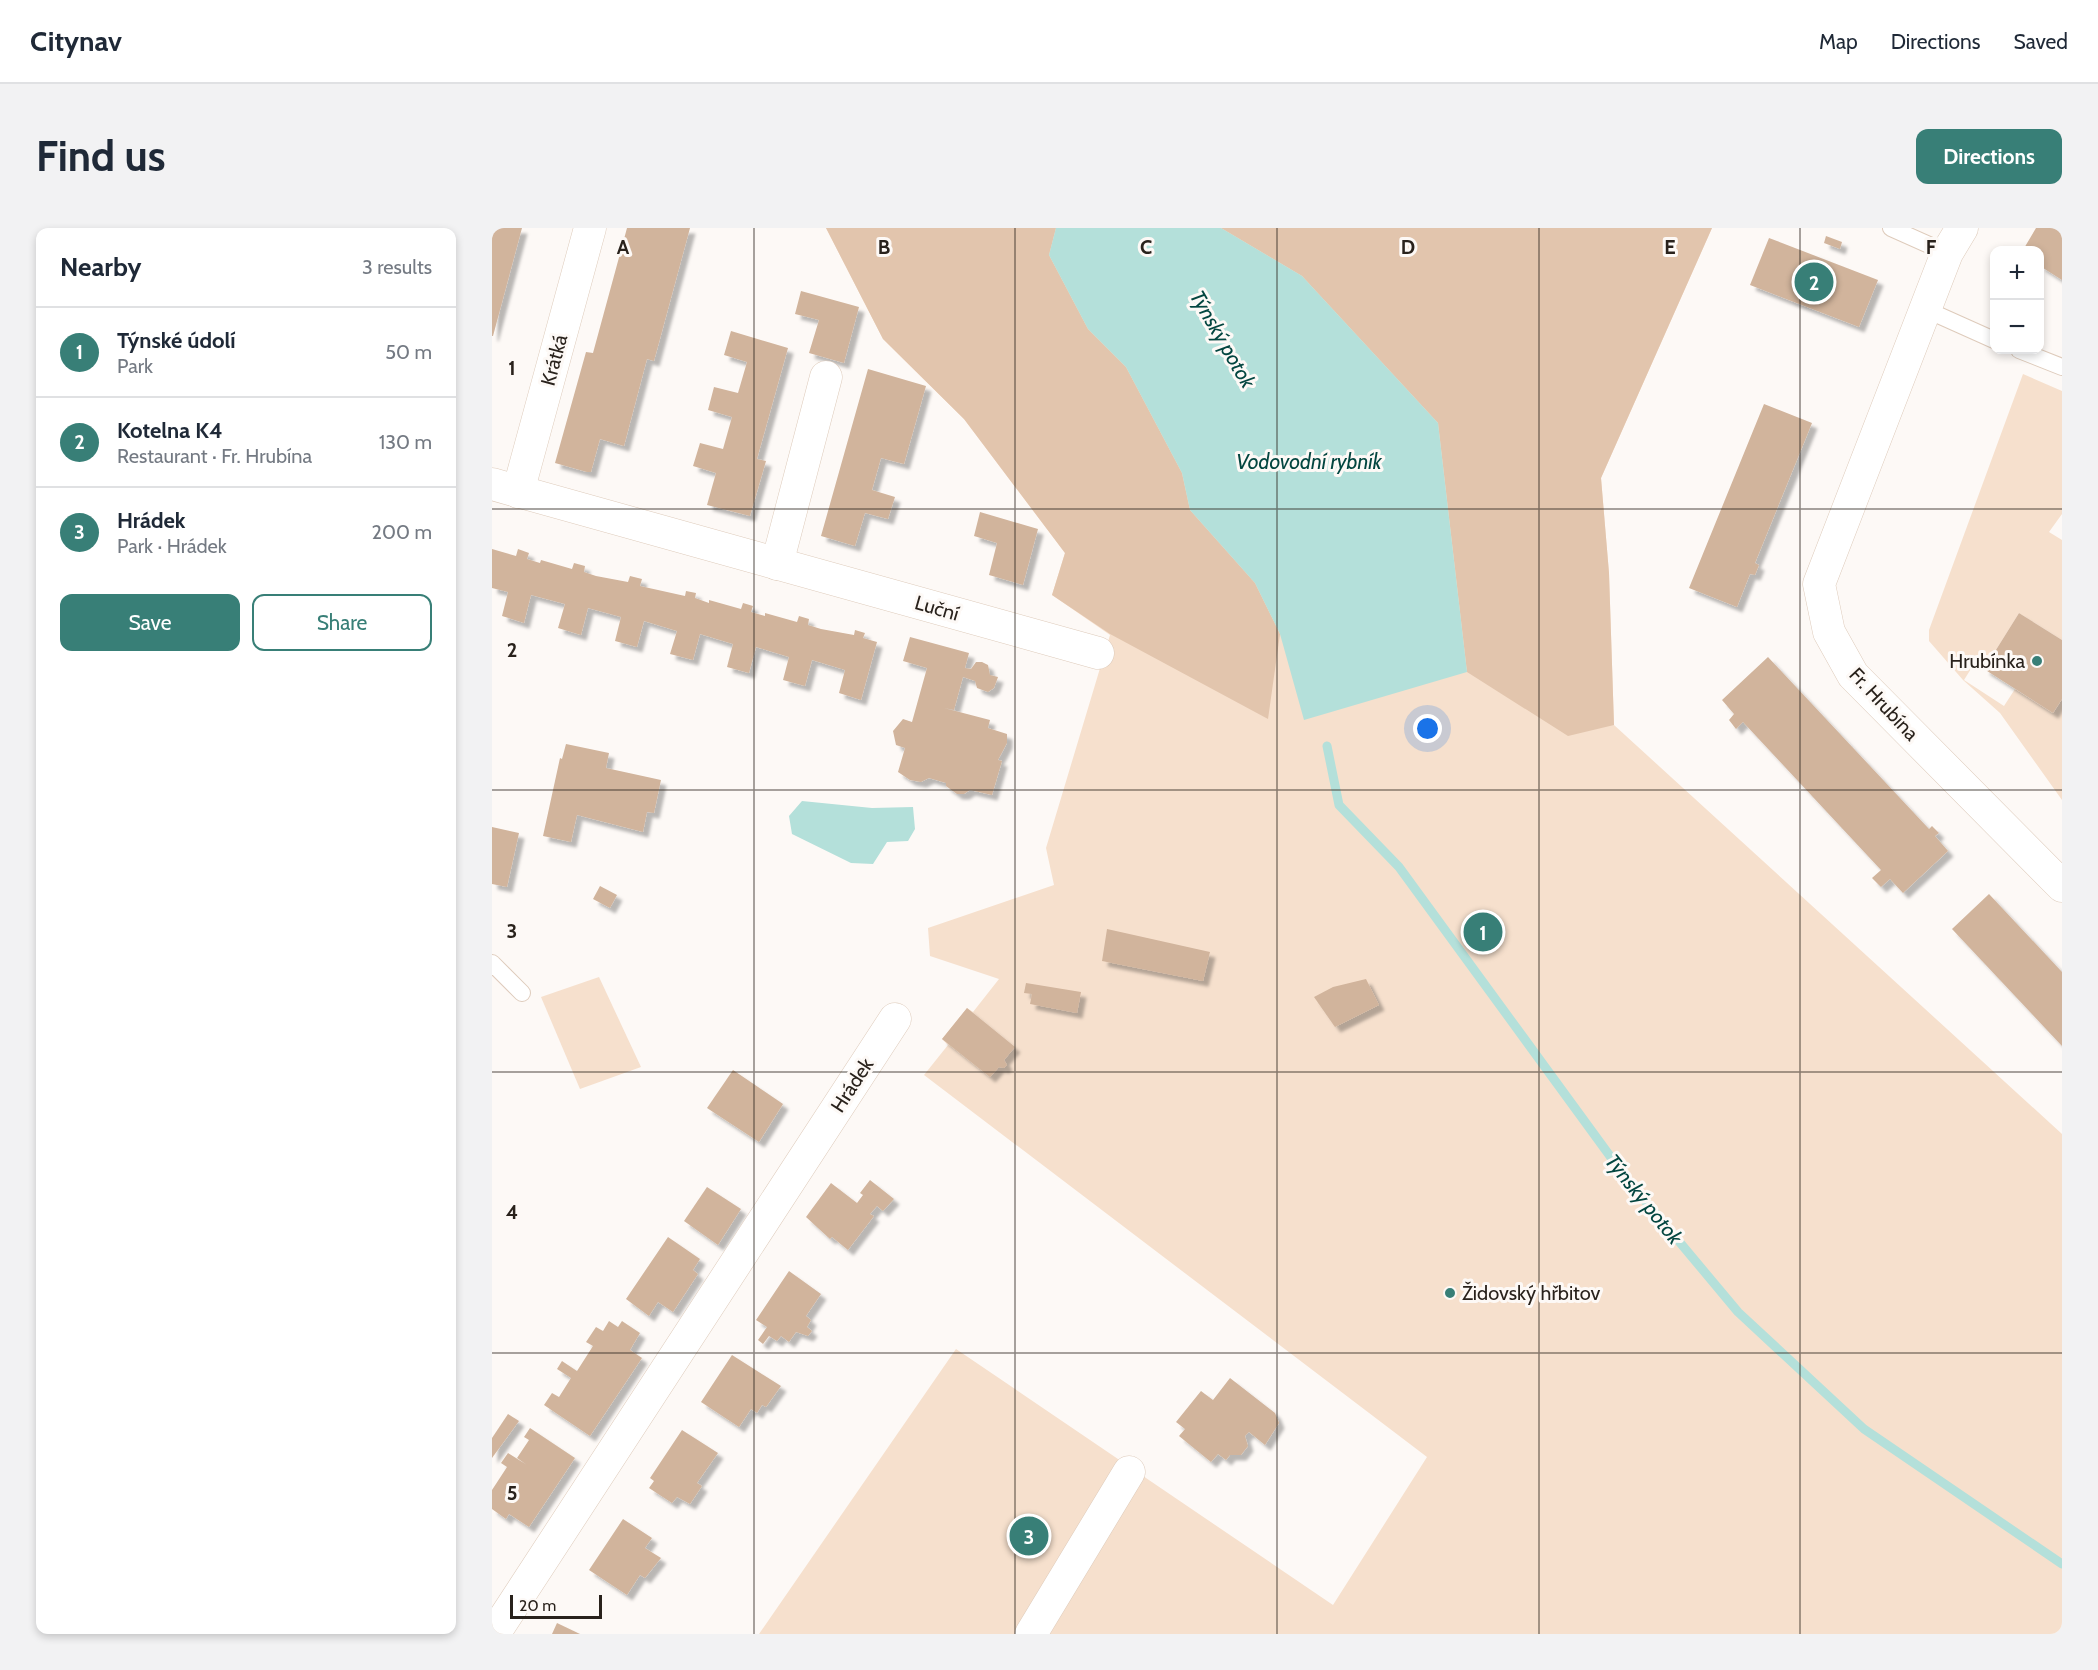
<!DOCTYPE html>
<html lang="en">
<head>
<meta charset="utf-8">
<style>
  body { margin:0; font-family:Cabin,sans-serif; background:#f2f2f3; color:#1f2937 }
  .controls { position:absolute; right:18px; top:18px; display:grid; overflow:hidden; border-radius:12px; box-shadow:0 3px 9px #0003 }
  .controls button { width:54px; height:54px; display:grid; place-items:center; padding:0; border:0; border-bottom:2px solid #e0e1e3; background:#fff; color:#1f2937; font:30px sans-serif }
  .scale { position:absolute; left:18px; bottom:15px; width:92px; box-sizing:border-box; padding-left:6px; border:3px solid #29221c; border-top:0; font-size:16px; line-height:21px; white-space:nowrap; color:#29221c; -webkit-text-stroke:4px #fdf9f6; paint-order:stroke }
  .you { position:absolute; left:936px; top:501px; width:21px; height:21px; margin:-15px; border:4px solid #fff; border-radius:50%; background:#1a73e8; box-shadow:0 0 0 9px #1a73e833 }
  .badge { display:grid; place-items:center; width:39px; height:39px; border-radius:50%; background:#387f77; color:#fff; font-size:20px; font-weight:700 }
  .pin { position:absolute; translate:-50% -50%; border:3px solid #fff; box-shadow:0 2px 6px #0006 }
  .list { margin:0; padding:0; list-style:none }
  h2 { display:flex; justify-content:space-between; align-items:center; height:78px; margin:0; padding:0 24px; font-size:26px }
  h2 small { font-size:20px; font-weight:400; color:#747a83 }
  .list li { display:grid; grid-template-columns:39px 1fr auto; gap:18px; align-items:center; box-sizing:border-box; height:90px; padding:0 24px; border-top:2px solid #e0e1e3 }
  .list b { display:block; font-size:22px; white-space:nowrap }
  .list p { margin:0; font-size:20px; white-space:nowrap; color:#747a83 }
  .list em { font-size:20px; font-style:normal; color:#747a83 }
  .actions { display:flex; gap:12px; padding:18px 24px }
  .actions a { flex:1; padding:14px 0; border:2px solid #387f77; border-radius:12px; text-align:center; font-size:21px; color:#387f77 }
  .actions .main { background:#387f77; color:#fff }
  .map { position:relative; flex:none; width:1570px; height:1406px; overflow:hidden; border-radius:12px }
  header { display:flex; align-items:center; gap:36px; box-sizing:border-box; height:84px; padding:0 30px; background:#fff; border-bottom:2px solid #e0e1e3 }
  header strong { font-size:28px }
  nav { display:flex; gap:33px; margin-inline-start:auto; font-size:21px }
  .intro { display:flex; align-items:center; justify-content:space-between; box-sizing:border-box; height:144px; padding:0 36px }
  h1 { margin:0; font-size:42px }
  .button { padding:15px 27px; border-radius:12px; background:#387f77; color:#fff; font-size:21px; font-weight:700 }
  main { display:flex; gap:36px; padding:0 36px }
  aside { flex:1; background:#fff; border-radius:12px; box-shadow:0 3px 9px #0003 }
  .map>svg:first-child { display:block }
  .green { fill:#f6e0cd }
  .forest { fill:#e2c5ad }
  .water { fill:#b4e0da }
  .lines { fill:none; stroke-linecap:round; stroke-linejoin:round }
  .stream { stroke:#b4e0da; stroke-width:9 }
  .building { fill:#d1b49c; filter:url(#shadow) }
  .service-casing { stroke:#decbbb; stroke-width:18 }
  .minor-casing { stroke:#decbbb; stroke-width:33 }
  .service { stroke:#fff; stroke-width:16 }
  .minor { stroke:#fff; stroke-width:32 }
  .grid { fill:none; stroke:#29221c; stroke-width:1.5; stroke-opacity:0.55 }
  .poi-dot { fill:#387f77; stroke:#fdf9f6; stroke-width:2 }
  .labels { text-anchor:middle; dominant-baseline:central; stroke-width:6; stroke-linejoin:round; paint-order:stroke }
  .street-label { font-size:20px; fill:#29221c; stroke:#fdf9f6 }
  .poi-label { font-size:20px; fill:#29221c; stroke:#fdf9f6; text-anchor:end }
  .water-label { font-size:21px; font-style:italic; fill:#034640; stroke:#fdf9f6 }
  .grid-label { font-size:20px; text-anchor:middle; font-weight:bold; fill:#29221c; stroke:#fdf9f6; stroke-width:6; stroke-linejoin:round; paint-order:stroke }
</style>
</head>
<body>
<header>
<strong>Citynav</strong>
<nav><a>Map</a><a>Directions</a><a>Saved</a></nav>
</header>
<div class="intro"><h1>Find us</h1><a class="button">Directions</a></div>
<main>
<aside>
<h2>Nearby<small>3 results</small></h2>
<ul class="list">
<li><span class="badge">1</span><div><b>Týnské údolí</b><p>Park</p></div><em>50 m</em></li>
<li><span class="badge">2</span><div><b>Kotelna K4</b><p>Restaurant · Fr. Hrubína</p></div><em>130 m</em></li>
<li><span class="badge">3</span><div><b>Hrádek</b><p>Park · Hrádek</p></div><em>200 m</em></li>
</ul>
<div class="actions"><a class="main">Save</a><a>Share</a></div>
</aside>
<div class="map">
<svg width="1570" height="1406" viewBox="0 0 1570 1406">
  <defs>
    <filter id="shadow"><feDropShadow dx="5.5" dy="5.5" stdDeviation="1.5" flood-color="#0004"/></filter>
  </defs>
  <rect width="100%" height="100%" fill="#fdf9f6"/>
  <!-- green -->
  <g class="green">
    <path d="M334,0H1220L1109,250L1117,345L1122,497L1570,906V1406H267L464,1121L841,1377L935,1229L432,847L456,817L450,811L475,780L481,784L507,751L438,728L436,700L562,657L554,620L618,407L560,367L573,325L472,191L391,111Z"/>
    <path d="M1531,146L1570,163V286L1557,304L1570,312V412L1527,385L1492,441L1482,436L1472,452L1512,478L1523,461L1561,485L1570,471V572L1508,485L1471,452L1437,413V402Z"/>
    <path d="M107,749L149,839L88,861L49,769Z"/>
  </g>
  <!-- forest -->
  <g class="forest">
    <path d="M334,0H564L557,27L596,101L634,139L690,245L698,282L763,355L788,406L776,491L618,406L560,367L573,325L472,191L391,111Z"/>
    <path d="M729,0H1220L1109,250L1117,345L1122,497L1076,508L975,444L946,195L810,48Z"/>
  </g>
  <!-- water -->
  <g class="water">
    <path d="M564,0H729L810,48L946,195L975,444L812,492L788,406L763,355L698,282L690,245L634,139L596,101L557,27Z"/>
    <path d="M310,573L380,580L421,579L423,601L416,613L395,614L381,636L359,635L300,606L297,588Z"/>
  </g>
  <g class="lines">
    <!-- stream -->
    <path class="stream" d="M835,518L847,577L907,639L1134,950L1246,1084L1372,1201L1570,1336"/>
  </g>
  <!-- building -->
  <g class="building">
    <path d="M0,0H30L1,108H0Z"/>
    <path d="M135,0H198L162,133L155,131L132,218L108,211L99,244H95L63,235L94,124L101,125Z"/>
    <path d="M1544,0H1570V52L1548,38V22H1531Z"/>
    <path d="M1334,8L1350,14L1348,21L1332,15Z"/>
    <path d="M1277,10L1386,52L1367,99L1258,57Z"/>
    <path d="M309,63L367,79L352,135L317,125L327,92L303,86Z"/>
    <path d="M239,103L296,120L265,231L274,233L258,288L215,277L224,245L201,238L208,215L231,221L240,189L216,182L222,159L246,165L255,134L232,127Z"/>
    <path d="M376,141L434,158L412,236L389,230L380,262L403,269L396,291L373,285L363,318L329,308Z"/>
    <path d="M1272,176L1320,195L1263,335L1267,337L1263,347L1258,346L1245,379L1197,360Z"/>
    <path d="M488,284L546,301L531,357L497,347L505,315L482,308Z"/>
    <path d="M0,321L24,328L26,321L37,325L35,331L48,335L49,332L80,341L82,335L93,338L92,344L104,348L136,354L138,348L150,351L148,358L193,368L194,363L204,365L203,370L217,375V372L249,381L251,375L261,378L259,384L273,388V385L305,394L307,388L317,391L316,397L329,401L362,407L363,402L373,405L371,410L385,414L369,472L347,465L353,442L320,432L313,458L291,452L297,429L264,419L257,445L235,439L241,416L208,406L201,432L178,426L185,403L152,393L145,419L123,413L129,389L96,380L89,407L66,400L73,376L39,367L32,395L10,388L16,364L0,360Z"/>
    <path d="M1527,385L1570,412V471L1561,485L1492,441Z"/>
    <path d="M418,409L477,425L473,440L479,441L484,434H490L496,437L498,447L506,449L502,460L496,464L485,460L483,453L471,449L462,482L452,480L498,492L496,500L515,506V515L506,532L510,533L500,567L478,562L472,566H465L454,558V555L437,550L429,554L418,552L406,544L413,520L404,517L401,503L411,491L420,494L435,440L411,433Z"/>
    <path d="M1276,429L1437,601L1440,598L1447,605L1443,608L1456,623L1411,665L1398,651L1389,659L1380,650L1389,642L1251,494L1244,501L1237,492L1242,486L1230,472Z"/>
    <path d="M74,516L117,525L114,540L169,552L162,585L155,584L151,604L85,587L79,614L51,608L68,530L70,531Z"/>
    <path d="M0,599L27,605L15,659L0,656Z"/>
    <path d="M108,658L125,667L118,680L101,671Z"/>
    <path d="M1497,666L1570,744V818L1460,701Z"/>
    <path d="M615,701L718,724L711,753L610,733Z"/>
    <path d="M874,751L887,777L843,799L822,769L841,759Z"/>
    <path d="M534,755L589,764L585,785L538,776L540,766L532,765Z"/>
    <path d="M475,780L523,819L512,832L515,837L512,840L507,839L498,849L450,811Z"/>
    <path d="M241,842L291,876L267,914L215,880Z"/>
    <path d="M378,952L402,971L391,983L385,978L378,986L382,988L356,1022L340,1009L338,1011L314,989L339,955L365,975L371,967L368,965Z"/>
    <path d="M215,959L249,981L226,1017L192,993Z"/>
    <path d="M176,1009L208,1031L201,1042L206,1046L181,1084L166,1074L157,1088L134,1071Z"/>
    <path d="M297,1043L329,1066L314,1088L319,1092L315,1099L320,1103L316,1108L304,1104L297,1114L289,1108L285,1113L277,1108L271,1116L266,1112L275,1099L264,1092Z"/>
    <path d="M117,1093L126,1099L130,1093L148,1105L138,1122L150,1130L98,1208L52,1177L60,1165L67,1169L79,1150L65,1141L70,1133L85,1143L101,1118L94,1114L104,1099L111,1103Z"/>
    <path d="M240,1127L289,1158L274,1179L270,1177L265,1185L259,1181L247,1199L209,1174Z"/>
    <path d="M738,1150L783,1185L787,1195L773,1217L757,1204L753,1208L756,1218L749,1227H738L734,1232L726,1226L719,1234L687,1208L693,1201L684,1194L709,1163L721,1172Z"/>
    <path d="M16,1186L27,1193L0,1230V1210Z"/>
    <path d="M38,1200L83,1230L37,1299L17,1286L14,1291L0,1281V1262L15,1239L9,1235L16,1225L35,1237L25,1230L37,1212L32,1209Z"/>
    <path d="M190,1202L226,1225L205,1255L210,1258L198,1276L185,1269L180,1275L157,1260L162,1253L158,1250Z"/>
    <path d="M131,1291L160,1310L153,1320L169,1330L153,1350L148,1347L135,1367L97,1342Z"/>
    <path d="M65,1395L88,1406H60Z"/>
  </g>
  <g class="lines">
    <defs>
      <g id="service">
        <path d="M1399,0L1455,25"/>
        <path d="M1435,82L1502,112"/>
        <path d="M1527,122L1570,139"/>
        <path d="M0,735L30,765"/>
      </g>
      <g id="minor">
        <path d="M1470,0L1455,25L1327,356L1337,404L1361,447L1570,658"/>
        <path d="M0,256L606,425"/>
        <path d="M26,264L98,0"/>
        <path d="M285,336L334,149"/>
        <path d="M2,1406L403,791"/>
        <path d="M539,1406L637,1244"/>
      </g>
    </defs>
    <!-- service casing -->
    <use href="#service" class="service-casing"/>
    <!-- minor casing -->
    <use href="#minor" class="minor-casing"/>
    <!-- service -->
    <use href="#service" class="service"/>
    <!-- minor -->
    <use href="#minor" class="minor"/>
  </g>
  <!-- grid -->
  <path class="grid" d="M262,0V1406M523,0V1406M785,0V1406M1047,0V1406M1308,0V1406M0,281H1570M0,562H1570M0,844H1570M0,1125H1570"/>
  <!-- markers -->
  <g class="poi-dot">
    <circle cx="1545" cy="433" r="6"/>
    <circle cx="958" cy="1065" r="6"/>
  </g>
  <g class="labels">
    <!-- street labels -->
    <g class="street-label">
      <text transform="translate(62 132) rotate(-75)">Krátká</text>
      <text transform="translate(445 380) rotate(16)">Luční</text>
      <text transform="translate(1392 476) rotate(47)">Fr. Hrubína</text>
      <text transform="translate(360 857) rotate(-57)">Hrádek</text>
    </g>
    <!-- poi labels -->
    <g class="poi-label">
      <text x="1533" y="433">Hrubínka</text>
      <text x="970" y="1065" text-anchor="start">Židovský hřbitov</text>
    </g>
    <!-- water labels -->
    <g class="water-label">
      <text transform="translate(731 111) rotate(60)">Týnský potok</text>
      <text x="817" y="233">Vodovodní rybník</text>
      <text transform="translate(1152 971) rotate(51)">Týnský potok</text>
    </g>
  </g>
  <g class="grid-label">
    <text x="131" y="26">A</text>
    <text x="392" y="26">B</text>
    <text x="654" y="26">C</text>
    <text x="916" y="26">D</text>
    <text x="1178" y="26">E</text>
    <text x="1439" y="26">F</text>
    <text x="20" y="147">1</text>
    <text x="20" y="429">2</text>
    <text x="20" y="710">3</text>
    <text x="20" y="991">4</text>
    <text x="20" y="1272">5</text>
  </g>
</svg>
<div class="controls">
<button>+</button>
<button>−</button>
</div>
<div class="scale">20 m</div>
<div class="you"></div>
<div class="pin badge" style="left:991px;top:704px">1</div>
<div class="pin badge" style="left:1322px;top:54px">2</div>
<div class="pin badge" style="left:537px;top:1308px">3</div>
</div>
</main>
</body>
</html>
